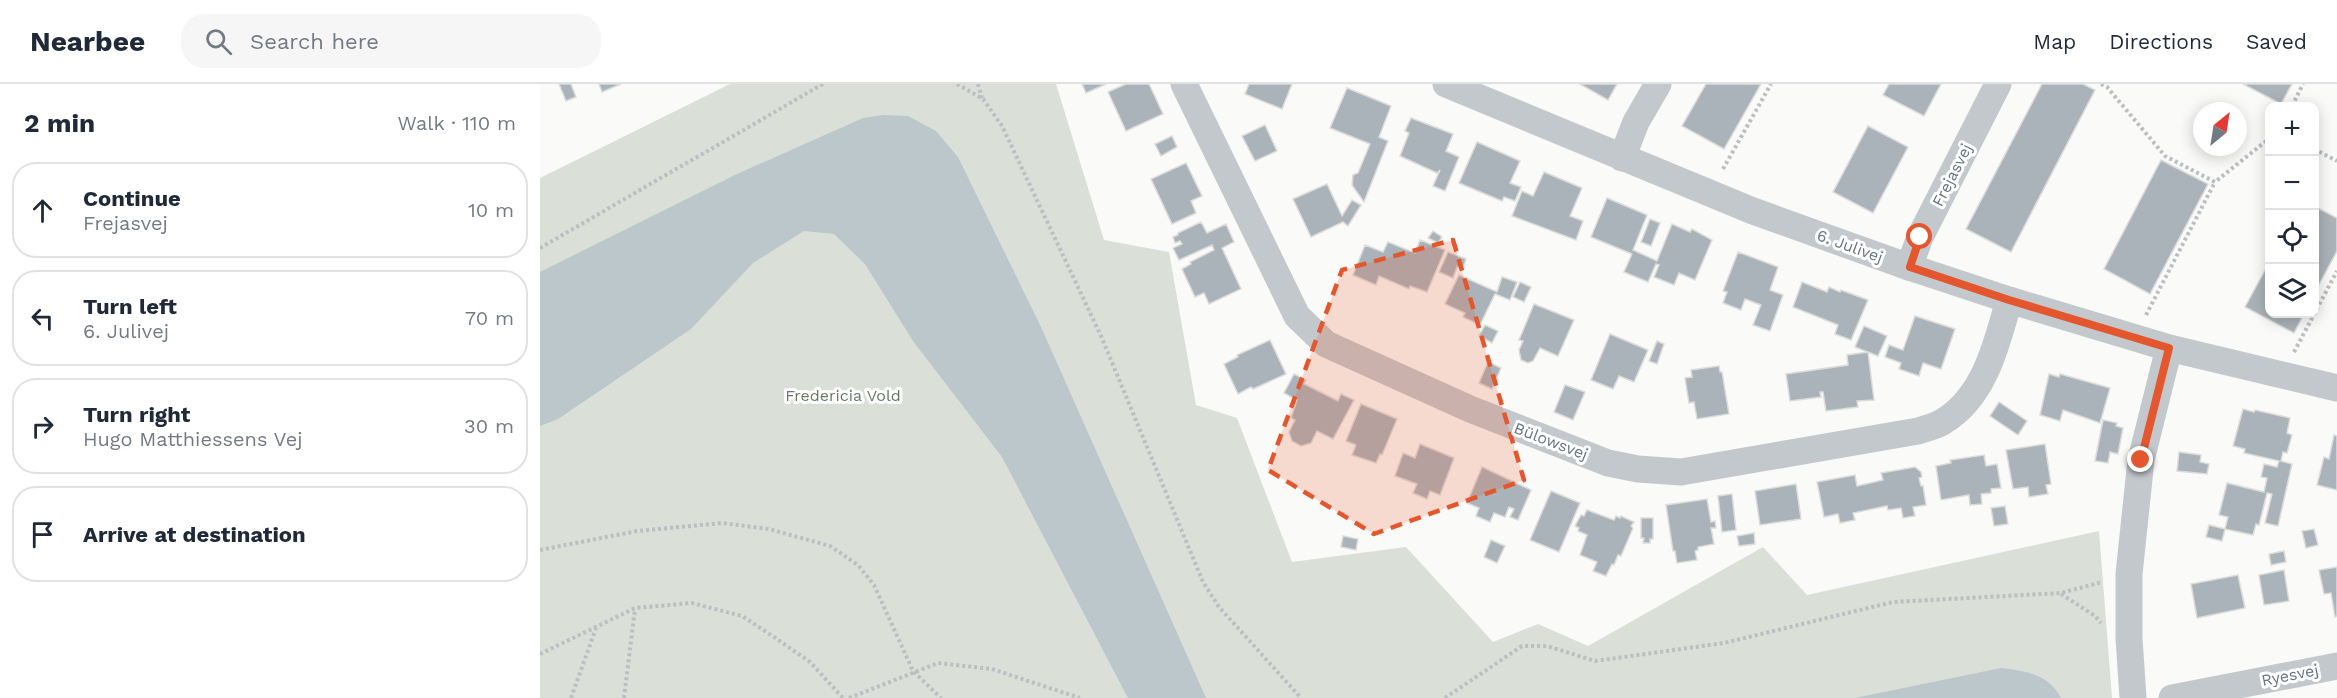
<!DOCTYPE html>
<html lang="en">
<head>
<meta charset="utf-8">
<style>
  body { margin:0; font-family:"Work Sans",sans-serif; background:#f6f6f7; color:#1f2937 }
  .controls { position:absolute; right:18px; top:18px; display:grid; overflow:hidden; border-radius:12px; box-shadow:0 3px 15px #0003 }
  .controls button { width:54px; height:54px; display:grid; place-items:center; padding:0; border:0; border-bottom:2px solid #e0e1e3; background:#fff; color:#1f2937; font:30px sans-serif }
  .compass { position:absolute; left:1653px; top:18px; width:54px; height:54px; border-radius:50%; background:#fff; box-shadow:0 3px 15px #0003; rotate:30deg }
  .stop { position:absolute; width:18px; height:18px; margin:-14px; border:4px solid #e4572e; border-radius:50%; background:#fff }
  .stop.end { background:#e4572e; border-color:#fff; box-shadow:0 2px 6px #0008 }
  .list { margin:0; padding:0; list-style:none }
  h2 { display:flex; justify-content:space-between; align-items:center; height:78px; margin:0; padding:0 24px; font-size:26px }
  h2 small { font-size:20px; font-weight:400; color:#747a83 }
  .list li { display:grid; grid-template-columns:39px 1fr auto; gap:18px; align-items:center; box-sizing:border-box; height:96px; margin:0 12px 12px; padding:0 12px; border:2px solid #e0e1e3; border-radius:24px }
  .list b { display:block; font-size:22px; white-space:nowrap }
  .list p { margin:0; font-size:20px; white-space:nowrap; color:#747a83 }
  .list em { font-size:20px; font-style:normal; color:#747a83 }
  .icon { flex:none; width:33px; height:33px; fill:none; stroke:currentColor; stroke-width:2; stroke-linecap:round; stroke-linejoin:round }
  .map { position:relative; flex:none; width:1797px; height:614px; overflow:hidden }
  header { display:flex; align-items:center; gap:36px; box-sizing:border-box; height:84px; padding:0 30px; background:#fff; border-bottom:2px solid #e0e1e3 }
  header strong { font-size:28px }
  nav { display:flex; gap:33px; margin-inline-start:auto; font-size:21px }
  .search { width:420px; height:54px; background:#f6f6f7; display:flex; align-items:center; gap:15px; box-sizing:border-box; padding:0 21px; border-radius:24px; color:#747a83; font-size:22px }
  main { display:flex }
  aside { flex:1; background:#fff }
  .map>svg:first-child { display:block }
  .green { fill:#dadfd7 }
  .water { fill:#bbc7cb }
  .building { fill:#aab3b9; stroke:#dcdcda; stroke-width:1.5 }
  .lines { fill:none; stroke-linecap:round; stroke-linejoin:round }
  .path { stroke:#bbbfc2; stroke-width:4; stroke-dasharray:3 3; stroke-linecap:butt }
  .minor { stroke:#c3c8cc; stroke-width:27 }
  .route { stroke:#e4572e; stroke-width:8 }
  .marked { fill:#e4572e; fill-opacity:0.2; stroke:#e4572e; stroke-width:4.5; stroke-dasharray:12 8; stroke-linejoin:round }
  .labels { text-anchor:middle; dominant-baseline:central; stroke-width:6; stroke-linejoin:round; paint-order:stroke }
  .street-label { font-size:16px; fill:#657683; stroke:#fff }
  .park-label { font-size:16px; fill:#687a64; stroke:#fff }
</style>
</head>
<body>
<header>
<strong>Nearbee</strong>
<div class="search"><svg class="icon" aria-label="search" viewBox="0 0 24 24"><circle cx="10" cy="10" r="6"/><path d="M15 15l6 6"/></svg>Search here</div>
<nav><a>Map</a><a>Directions</a><a>Saved</a></nav>
</header>
<main>
<aside>
<h2>2 min<small>Walk · 110 m</small></h2>
<ul class="list">
<li><svg class="icon" aria-label="ahead" viewBox="0 0 24 24"><path d="M12 20V5M6 11l6-6 6 6"/></svg><div><b>Continue</b><p>Frejasvej</p></div><em>10 m</em></li>
<li><svg class="icon" aria-label="left" viewBox="0 0 24 24"><path d="M17 20v-9H6M10 6l-5 5 5 5"/></svg><div><b>Turn left</b><p>6. Julivej</p></div><em>70 m</em></li>
<li><svg class="icon" aria-label="right" viewBox="0 0 24 24"><path d="M7 20v-9h11M14 6l5 5-5 5"/></svg><div><b>Turn right</b><p>Hugo Matthiessens Vej</p></div><em>30 m</em></li>
<li><svg class="icon" aria-label="arrive" viewBox="0 0 24 24"><path d="M6 21V4h12l-3 4 3 4H6"/></svg><div><b>Arrive at destination</b></div></li>
</ul>
</aside>
<div class="map">
<svg width="1797" height="614" viewBox="0 0 1797 614">
  <rect width="100%" height="100%" fill="#fafaf8"/>
  <!-- green -->
  <path class="green" d="M190,0H516L564,156L629,168L656,321L697,334L752,478L866,463L953,558L998,540L1048,562L1223,463L1267,511L1559,447L1572,614H0V94Z"/>
  <!-- water -->
  <g class="water">
    <path d="M343,31L368,32L396,47L418,73L501,243L666,614H588L462,373L373,257L325,180L294,150L264,147L213,179L151,245L18,335L0,342V188L197,90L323,34Z"/>
    <path d="M1461,584C1486,587 1508,590 1521,614H1315Z"/>
  </g>
  <!-- building -->
  <g class="building">
    <path d="M19,0H31L36,13L26,17Z"/>
    <path d="M59,0H81L62,8Z"/>
    <path d="M542,0H566L546,9Z"/>
    <path d="M586,0H609L623,30L586,47L568,8Z"/>
    <path d="M709,0H752L742,25L705,10Z"/>
    <path d="M1040,0H1077L1068,16Z"/>
    <path d="M1166,0H1221L1184,65L1142,42Z"/>
    <path d="M1349,0H1401L1384,32L1343,11Z"/>
    <path d="M1502,0H1543L1555,6L1471,168L1426,145Z"/>
    <path d="M1703,0H1752L1741,20Z"/>
    <path d="M807,4L851,22L839,53L848,57L824,118L812,101L813,91L818,89L830,60L790,44Z"/>
    <path d="M871,34L913,50L906,67L919,73L905,107L893,102L900,86L897,89L860,72L869,49L865,47Z"/>
    <path d="M725,41L737,67L715,77L702,52Z"/>
    <path d="M1328,42L1368,63L1333,129L1293,108Z"/>
    <path d="M632,52L637,63L621,72L615,60Z"/>
    <path d="M937,58L980,77L970,99L981,103L975,117L964,113L962,117L919,99Z"/>
    <path d="M1621,76L1668,100L1610,210L1564,185Z"/>
    <path d="M646,79L662,112L651,117L656,129L632,140L611,95Z"/>
    <path d="M1004,88L1042,104L1030,132L1043,137L1036,156L972,132L982,107L993,112Z"/>
    <path d="M787,100L802,132L812,116L821,121L808,142L803,138L771,153L753,115Z"/>
    <path d="M1067,114L1107,131L1093,166L1117,177L1132,140L1150,148L1152,145L1172,156L1155,196L1139,189L1134,201L1114,193L1119,181L1116,180L1108,198L1084,188L1092,170L1051,153Z"/>
    <path d="M1774,122L1797,134V167L1774,210Z"/>
    <path d="M1110,135L1120,139L1111,162L1101,158Z"/>
    <path d="M661,138L667,149L686,140L694,158L682,164L701,205L669,220L664,209L655,213L642,185L651,180L650,178L674,166L672,161L639,176L633,164L642,160L640,157L635,159L633,153L638,151V149Z"/>
    <path d="M893,147L902,153L898,159L888,154Z"/>
    <path d="M880,156L905,166L887,208L870,202L869,205L839,192L836,201L813,191L825,161L843,168L848,158L875,169Z"/>
    <path d="M908,168L926,175L923,185L917,183L913,194L899,188Z"/>
    <path d="M1198,168L1238,183L1230,206L1243,211L1230,247L1213,241L1221,221L1205,215L1201,226L1183,219L1187,208L1183,207Z"/>
    <path d="M1730,177V230H1764L1754,249L1705,223Z"/>
    <path d="M919,191L957,208L962,193L977,198L970,216L955,210L940,241L923,233L925,229L905,220Z"/>
    <path d="M980,198L991,203L984,218L973,213Z"/>
    <path d="M1262,198L1287,208L1289,203L1300,208L1301,206L1328,216L1311,256L1295,250L1298,241L1253,223Z"/>
    <path d="M994,220L1034,236L1018,272L1000,264L993,277L988,279L981,276L979,266L983,257L979,256Z"/>
    <path d="M1375,232L1415,245L1401,285L1383,279L1379,292L1359,285L1361,279L1345,273L1349,261L1363,266Z"/>
    <path d="M945,241L958,247L952,259L939,252Z"/>
    <path d="M1324,242L1347,252L1338,272L1315,263Z"/>
    <path d="M1070,250L1108,266L1094,298L1079,292L1073,305L1051,296Z"/>
    <path d="M730,256L746,290L713,305L711,303L698,310L684,280L698,273L697,271Z"/>
    <path d="M1117,257L1124,260L1117,280L1109,277Z"/>
    <path d="M1328,268L1334,316L1317,317L1318,323L1286,327L1283,308H1280L1281,313L1250,317L1246,290L1308,281L1307,271Z"/>
    <path d="M948,278L961,284L952,305L939,299Z"/>
    <path d="M1179,282L1180,288H1182L1189,330L1157,335L1154,318L1149,319L1145,294L1152,293L1151,286Z"/>
    <path d="M754,290L766,296L764,300L798,317L801,310L814,316L793,355L777,347L771,359L761,362L752,357L749,348L755,336L751,334L757,316L744,309Z"/>
    <path d="M1509,290L1519,293L1520,290L1570,304L1560,339L1523,326L1520,337L1500,331Z"/>
    <path d="M1025,301L1045,308L1033,336L1014,328Z"/>
    <path d="M1459,318L1487,337L1478,351L1450,332Z"/>
    <path d="M821,320L857,335L842,371L840,370L836,379L812,371L816,361L806,357Z"/>
    <path d="M1703,325L1714,328L1715,326L1750,334L1747,349L1752,351L1747,369L1743,368L1741,377L1752,380L1738,442L1725,439L1732,410L1727,409L1719,441L1716,440L1713,451L1685,445L1688,433L1679,431L1687,399L1724,408L1727,394L1721,393L1724,380L1737,383L1739,377L1704,369L1705,365L1693,362Z"/>
    <path d="M1563,336L1577,339L1576,342L1583,344L1578,370L1570,368L1568,379L1555,377Z"/>
    <path d="M1794,351L1797,352V406L1777,401L1784,373L1789,375Z"/>
    <path d="M880,360L914,374L900,411L890,407L887,415L873,409L877,400L855,392L863,369L875,374Z"/>
    <path d="M1505,360L1511,400L1506,401L1508,410L1489,413L1488,403L1473,405L1466,366Z"/>
    <path d="M1639,368L1661,371L1660,378L1669,380L1667,390L1637,387Z"/>
    <path d="M1444,371L1446,382L1457,380L1461,404L1451,405V409L1441,410L1442,420L1430,421L1429,411L1401,416L1396,382L1411,379L1410,376Z"/>
    <path d="M942,383L991,406L978,436L970,433L974,425L969,423L965,433L954,429L950,438L936,432L939,424L927,419Z"/>
    <path d="M1375,383L1381,388L1382,393L1379,394L1381,402H1383L1386,421L1373,423L1375,432L1363,434L1361,424L1348,426L1347,422L1313,429L1315,436L1300,439L1298,430L1284,433L1277,398L1315,391L1317,402L1343,396L1341,389Z"/>
    <path d="M1256,400L1261,435L1220,441L1215,407Z"/>
    <path d="M1011,407L1040,419L1019,468L990,456Z"/>
    <path d="M1192,410L1196,446L1182,448L1178,412Z"/>
    <path d="M1167,415L1171,438L1175,437L1176,444H1171L1174,460L1158,463V466L1155,467L1157,476L1137,479L1135,467H1133L1126,421Z"/>
    <path d="M1465,422L1468,440L1454,442L1451,424Z"/>
    <path d="M1047,426L1074,436L1076,432L1080,434L1081,432L1094,438L1091,442L1093,444L1081,472L1078,471L1074,481L1072,480L1066,492L1053,487L1057,478L1040,471L1047,451L1038,447L1039,444L1035,442L1041,431L1044,432Z"/>
    <path d="M1101,434H1113V455H1110V459H1103L1104,454H1101Z"/>
    <path d="M1669,441L1685,445L1682,457L1666,453Z"/>
    <path d="M1774,445L1778,461L1766,464L1762,447Z"/>
    <path d="M1214,449L1215,460L1199,462L1197,452Z"/>
    <path d="M803,452L818,455L816,466L801,463Z"/>
    <path d="M951,456L965,462L957,479L944,473Z"/>
    <path d="M1744,467L1746,478L1731,481L1729,470Z"/>
    <path d="M1797,483V532L1795,533L1791,509L1784,510L1779,486Z"/>
    <path d="M1744,486L1749,517L1724,521L1719,491Z"/>
    <path d="M1698,491L1705,524L1657,534L1651,500Z"/>
  </g>
  <g class="lines">
    <!-- path -->
    <g class="path">
      <path d="M417,0L443,15L462,42L561,252L663,498L679,523L761,614"/>
      <path d="M438,0L442,14"/>
      <path d="M1561,0L1567,3L1625,72L1675,98L1730,54"/>
      <path d="M1752,22L1763,0"/>
      <path d="M1774,65L1797,77"/>
      <path d="M1183,85L1231,0"/>
      <path d="M0,164L283,0"/>
      <path d="M1606,231L1675,98"/>
      <path d="M1754,268L1797,187"/>
      <path d="M0,466L97,447L182,439L229,445L290,462L318,481L334,501L373,587L401,614"/>
      <path d="M1521,510L1555,532L1561,539"/>
      <path d="M0,570L95,524L152,519L202,532L234,553L270,578L303,614"/>
      <path d="M31,614L56,544"/>
      <path d="M84,614L95,525"/>
      <path d="M309,614L398,579L452,585L540,614"/>
      <path d="M905,614L982,562H1007L1055,577L1184,559L1353,518L1521,509L1562,498"/>
    </g>
    <!-- minor -->
    <g class="minor">
      <path d="M644,0L757,232L786,260L930,325L1068,379L1098,385L1141,388L1378,347C1387,344 1397,342 1404,337C1445,312 1457,259 1469,216"/>
      <path d="M906,0L1213,127L1369,183L1469,216L1629,264L1797,304"/>
      <path d="M1082,74L1096,38L1118,0"/>
      <path d="M1369,183L1380,153L1458,0"/>
      <path d="M1593,614L1589,554V490L1601,376L1629,264"/>
      <path d="M1632,614L1797,582"/>
    </g>
  </g>
  <g class="lines">
    <!-- route -->
    <path class="route" d="M1380,153L1370,183L1469,216L1629,264L1601,376"/>
  </g>
  <!-- marked area -->
  <path class="marked" d="M913,156L984,396L834,450L728,386L802,186Z"/>
  <g class="labels">
    <!-- street labels -->
    <g class="street-label">
      <text transform="translate(1412 91) rotate(-63)">Frejasvej</text>
      <text transform="translate(1310 162) rotate(20)">6. Julivej</text>
      <text transform="translate(1011 357) rotate(21)">Bülowsvej</text>
      <text transform="translate(1750 591) rotate(-11)">Ryesvej</text>
    </g>
    <!-- park labels -->
    <g class="park-label">
      <text x="303" y="311">Fredericia Vold</text>
    </g>
  </g>
</svg>
<div class="controls">
<button>+</button>
<button>−</button>
<button><svg class="icon" aria-label="locate" viewBox="0 0 24 24"><circle cx="12" cy="12" r="6"/><path d="M12 2v4M12 18v4M2 12h4M18 12h4"/></svg></button>
<button><svg class="icon" aria-label="layers" viewBox="0 0 24 24"><path d="M12 4l9 5-9 5-9-5zM3 14l9 5 9-5"/></svg></button>
</div>
<svg class="compass" viewBox="-18 -18 36 36"><path d="M0-13l5 13h-10z" fill="#e53935"/><path d="M0 13l5-13h-10z" fill="#747a83"/></svg>
<div class="stop" style="left:1380px;top:153px"></div>
<div class="stop end" style="left:1601px;top:376px"></div>
</div>
</main>
</body>
</html>
